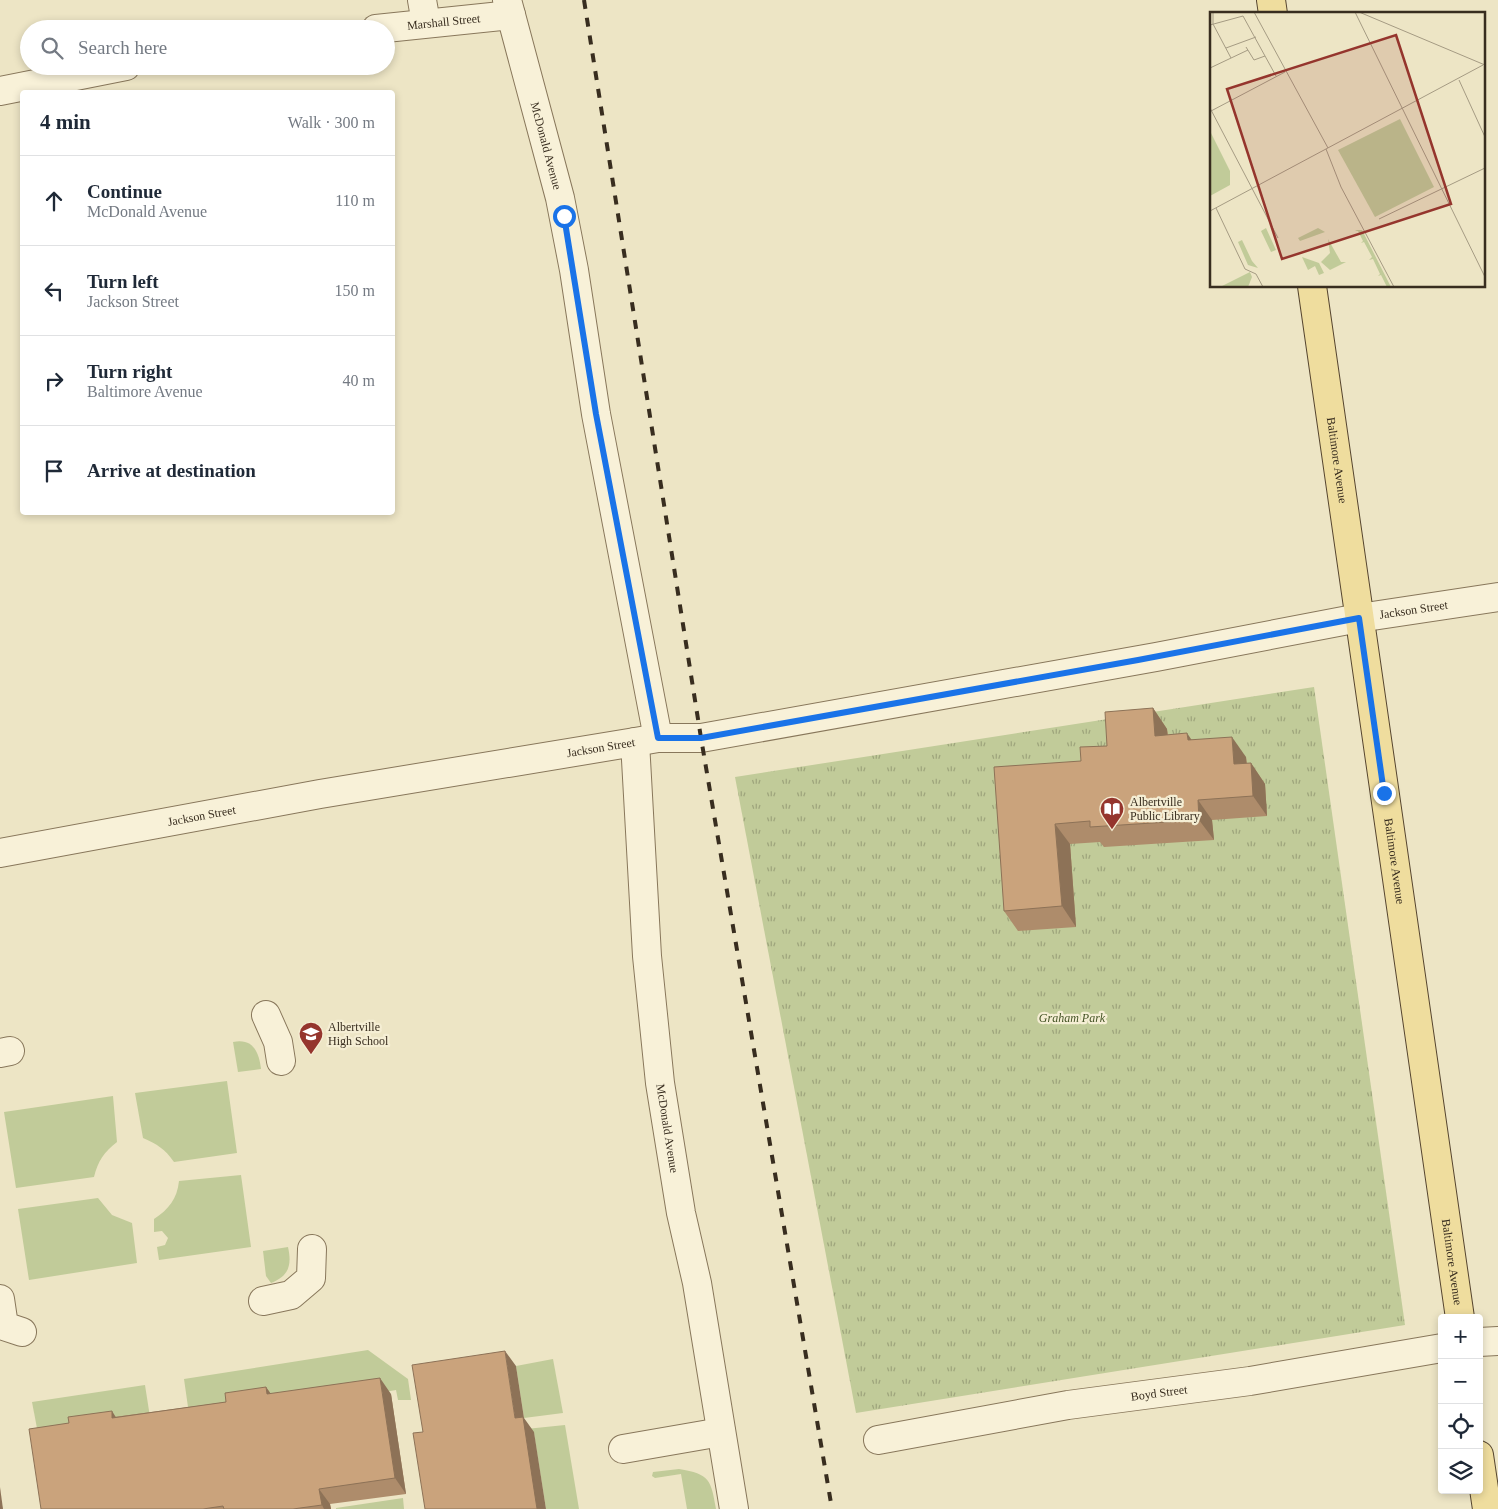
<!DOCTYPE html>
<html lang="en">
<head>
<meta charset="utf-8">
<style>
  body { margin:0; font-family:Georgia,serif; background:#f6f6f7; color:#1f2937 }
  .controls { position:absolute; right:15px; bottom:15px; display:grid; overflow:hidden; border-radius:5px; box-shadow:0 2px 8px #0003 }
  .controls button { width:45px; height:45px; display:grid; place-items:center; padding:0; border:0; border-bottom:1px solid #e0e1e3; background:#fff; color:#1f2937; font:25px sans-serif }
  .stop { position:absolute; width:15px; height:15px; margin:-11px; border:4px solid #1a73e8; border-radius:50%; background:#fff }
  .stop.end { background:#1a73e8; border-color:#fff; box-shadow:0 1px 5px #0008 }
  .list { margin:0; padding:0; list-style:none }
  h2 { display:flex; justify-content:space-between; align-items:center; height:65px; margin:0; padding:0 20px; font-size:21px }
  h2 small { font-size:16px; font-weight:400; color:#747a83 }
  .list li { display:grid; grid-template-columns:32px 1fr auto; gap:15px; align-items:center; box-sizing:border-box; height:90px; padding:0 20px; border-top:1px solid #e0e1e3 }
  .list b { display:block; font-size:19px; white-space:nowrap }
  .list p { margin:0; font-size:16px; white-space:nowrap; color:#747a83 }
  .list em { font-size:16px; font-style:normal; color:#747a83 }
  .icon { flex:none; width:28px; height:28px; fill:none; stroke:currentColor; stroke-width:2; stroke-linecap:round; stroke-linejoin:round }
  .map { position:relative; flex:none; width:1498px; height:1509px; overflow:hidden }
  .search { position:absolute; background:#fff; box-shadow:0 2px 8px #0003; left:20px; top:20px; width:375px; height:55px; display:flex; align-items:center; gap:12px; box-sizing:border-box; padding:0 18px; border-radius:28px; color:#747a83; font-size:19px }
  .panel { position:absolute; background:#fff; box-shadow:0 2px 8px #0003; left:20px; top:90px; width:375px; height:425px; border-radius:5px }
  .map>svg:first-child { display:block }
  .grass { fill:#c1cb99 }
  .park { fill:url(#park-tufts) }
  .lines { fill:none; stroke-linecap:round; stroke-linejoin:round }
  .minor-casing { stroke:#88775b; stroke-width:30 }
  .major-casing { stroke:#56452f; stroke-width:30 }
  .minor { stroke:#f8f1d8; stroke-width:28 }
  .major { stroke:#efdd9e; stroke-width:28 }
  .rail { stroke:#382d1f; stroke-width:4; stroke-dasharray:9 9; stroke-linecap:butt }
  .wall { fill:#ae8c6b }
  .shaded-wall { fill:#8d7257 }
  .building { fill:#caa37c; stroke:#8d7257 }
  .route { stroke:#1a73e8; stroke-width:6 }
  .labels { text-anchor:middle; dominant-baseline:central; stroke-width:4.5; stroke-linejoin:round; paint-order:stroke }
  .street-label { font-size:12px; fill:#382d1f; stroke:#f5eed4 }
  .poi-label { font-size:12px; fill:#382d1f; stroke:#f5eed4; text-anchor:start }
  .park-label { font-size:12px; font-style:italic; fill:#455426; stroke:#f5eed4 }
  .inset-road { fill:none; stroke:#a59b83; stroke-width:1 }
  .view { fill:#95352d; fill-opacity:0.15; stroke:#95352d; stroke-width:2.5 }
  .inset-edge { fill:none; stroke:#382d1f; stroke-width:2.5 }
</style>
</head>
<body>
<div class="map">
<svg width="1498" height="1509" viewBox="0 0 1498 1509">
  <defs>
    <pattern id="park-tufts" width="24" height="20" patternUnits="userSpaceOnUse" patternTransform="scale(1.25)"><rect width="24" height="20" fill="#c1cb99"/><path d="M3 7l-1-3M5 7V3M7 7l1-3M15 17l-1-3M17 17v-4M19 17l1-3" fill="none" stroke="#9ea57c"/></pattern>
  </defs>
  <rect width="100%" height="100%" fill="#ede5c5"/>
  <!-- grass -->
  <g class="grass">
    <path d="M233,1042C253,1038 259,1052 261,1069L238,1072Z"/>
    <path d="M227,1081L237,1153L174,1162C165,1149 157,1144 143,1138L135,1093Z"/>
    <path d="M113,1096L117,1142C104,1152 98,1161 94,1177L16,1188L4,1112Z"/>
    <path d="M241,1175L251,1247L159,1260L157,1247L165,1245L168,1238L162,1231L154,1232V1219C169,1209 177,1199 179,1181Z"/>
    <path d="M98,1198L112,1215L132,1223L137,1263L29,1280L18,1209Z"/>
    <path d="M288,1247C292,1265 289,1276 271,1283L266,1276L263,1251Z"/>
    <path d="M368,1350L408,1379L411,1400H398L396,1390L278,1410L189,1414L184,1379Z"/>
    <path d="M553,1359L563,1413L524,1418L516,1366Z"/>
    <path d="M145,1385L152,1430L40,1444L32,1402Z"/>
    <path d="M565,1425L579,1509H546L534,1433L526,1429Z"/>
    <path d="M679,1469C710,1474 711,1480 716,1509H687L681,1474L655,1478L652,1476L653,1472Z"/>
    <path d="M403,1498L404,1509H336V1508Z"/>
  </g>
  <!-- park -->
  <path class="park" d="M1314,687L1405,1325L856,1413L735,777Z"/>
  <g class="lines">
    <defs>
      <g id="minor">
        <path d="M422,0L426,23"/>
        <path id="s1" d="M507,0L560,198L574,270L596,414L658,738"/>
        <path id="s2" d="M376,29L511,15"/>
        <path d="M0,91L126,66"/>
        <path id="s3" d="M635,742L647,956L660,1083L681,1213L697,1283L734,1509"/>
        <path id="s4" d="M0,853L320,794L635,742L658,738H701L1156,657L1359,618L1498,597"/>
        <path d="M266,1015L278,1042L281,1061"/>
        <path d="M0,1053L10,1051"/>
        <path d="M0,1299L4,1326L22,1332"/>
        <path d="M263,1301L291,1295L311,1278L312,1249"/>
        <path d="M1479,1342L1498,1341"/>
        <path id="s5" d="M878,1440L1068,1405L1250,1381L1442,1348"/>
        <path d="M623,1449L721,1432"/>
      </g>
      <g id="major">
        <path d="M1271,0L1273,14"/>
        <path id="s6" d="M1312,286L1460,1318"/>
        <path d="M1479,1455L1487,1509"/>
      </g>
    </defs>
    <!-- minor casing -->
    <use href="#minor" class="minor-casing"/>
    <!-- major casing -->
    <use href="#major" class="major-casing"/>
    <!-- minor -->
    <use href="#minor" class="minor"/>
    <!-- major -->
    <use href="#major" class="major"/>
    <!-- rail -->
    <path class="rail" d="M584,0L701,738L832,1509"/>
  </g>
  <!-- wall -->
  <g class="wall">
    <path d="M1153,708L1167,729L1168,735L1191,740L1246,757L1247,764L1251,763L1265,784L1267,816L1212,820L1214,840L1104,847L1100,842L1070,844L1076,927L1018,931L1004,911L1081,761L1107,746Z"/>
    <path d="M266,1387L271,1394H391L406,1494L330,1504L331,1509H41L69,1423L226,1402Z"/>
  </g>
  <!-- shaded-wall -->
  <g class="shaded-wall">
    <path d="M1153,708L1167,729L1169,756L1155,736Z"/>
    <path d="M1187,733L1201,754L1188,740Z"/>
    <path d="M1232,737L1246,757L1248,785L1234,764Z"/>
    <path d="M1251,763L1265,784L1267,816L1253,796Z"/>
    <path d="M1198,800L1212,820L1214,840L1199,820Z"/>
    <path d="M1055,824L1070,844L1076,927L1062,906Z"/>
    <path d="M505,1351L516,1366L524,1418L534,1432L546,1509H537L515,1418Z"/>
    <path d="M380,1378L391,1394L406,1494L395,1478Z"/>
    <path d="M266,1387L277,1403L267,1394Z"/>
    <path d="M112,1411L122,1427L112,1418Z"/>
    <path d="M0,1487L3,1509H0Z"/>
    <path d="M319,1489L330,1504L331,1509H324L322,1505Z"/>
  </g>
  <!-- building -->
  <g class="building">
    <path d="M1153,708L1155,736L1187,733L1188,740L1232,737L1234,764L1251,763L1253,796L1198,800L1199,820L1090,827V821L1055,824L1062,906L1004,911L994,767L1081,761L1080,747L1107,746L1105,712Z"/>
    <path d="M505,1351L515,1418L523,1417L537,1509H425L413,1433L423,1432L412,1365Z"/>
    <path d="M380,1378L395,1478L319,1489L322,1505L293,1509H224L223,1506L203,1509H41L29,1429L69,1423L68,1417L112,1411V1418L226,1402L225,1393L266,1387L267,1394Z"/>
  </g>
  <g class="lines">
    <!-- route -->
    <path class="route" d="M564,216L596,414L658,738H701L1138,660L1359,618L1384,793"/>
  </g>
  <!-- icons -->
  <defs>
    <symbol id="library-pin" viewBox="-11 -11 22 30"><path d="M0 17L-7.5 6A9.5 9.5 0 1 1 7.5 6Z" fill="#95352d" stroke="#f5eed4"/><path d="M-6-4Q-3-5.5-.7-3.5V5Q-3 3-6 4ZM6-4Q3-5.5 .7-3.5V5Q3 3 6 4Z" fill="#fff"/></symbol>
    <symbol id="school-pin" viewBox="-11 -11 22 30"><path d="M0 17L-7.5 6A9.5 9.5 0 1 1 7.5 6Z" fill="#95352d" stroke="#f5eed4"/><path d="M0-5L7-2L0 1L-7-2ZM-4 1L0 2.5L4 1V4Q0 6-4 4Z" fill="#fff"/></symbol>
  </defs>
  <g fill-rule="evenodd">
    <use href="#library-pin" x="1098" y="795" width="28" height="38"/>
    <use href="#school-pin" x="297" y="1020" width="28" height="38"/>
  </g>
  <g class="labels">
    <!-- street labels -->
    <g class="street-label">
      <text stroke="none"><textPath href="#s2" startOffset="68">Marshall Street</textPath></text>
      <text stroke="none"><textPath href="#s1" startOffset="151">McDonald Avenue</textPath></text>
      <text stroke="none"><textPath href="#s6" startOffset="176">Baltimore Avenue</textPath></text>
      <text stroke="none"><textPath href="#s4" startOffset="1435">Jackson Street</textPath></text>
      <text stroke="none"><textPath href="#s4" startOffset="610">Jackson Street</textPath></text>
      <text stroke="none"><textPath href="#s4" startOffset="205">Jackson Street</textPath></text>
      <text stroke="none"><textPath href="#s6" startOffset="581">Baltimore Avenue</textPath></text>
      <text stroke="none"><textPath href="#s3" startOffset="388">McDonald Avenue</textPath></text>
      <text stroke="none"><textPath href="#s6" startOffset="986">Baltimore Avenue</textPath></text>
      <text stroke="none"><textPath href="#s5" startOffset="285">Boyd Street</textPath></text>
    </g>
    <!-- poi labels -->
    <g class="poi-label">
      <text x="1130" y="802">Albertville<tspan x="1130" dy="14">Public Library</tspan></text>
      <text x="328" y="1027">Albertville<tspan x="328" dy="14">High School</tspan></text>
    </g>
    <!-- park labels -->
    <g class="park-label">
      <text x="1072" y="1018">Graham Park</text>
    </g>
  </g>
  <!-- overview -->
  <g transform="translate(1210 12)">
    <rect width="275" height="275" fill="#ede5c5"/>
    <path d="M0,119L20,159V173L0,184ZM56,216L66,238L61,240L51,219ZM108,216L115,220L90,229L88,226ZM147,218H152L181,275H177L171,263L168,264L170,262L163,247L159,248L162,245L154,230L151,231L153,229L148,219H145ZM118,227L131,250H136L120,258L111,250L120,241ZM32,228L42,249L48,256L38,253L28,230ZM92,245L109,251L114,261L109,263L105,254L98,258ZM40,260L42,265L38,275H10Z" fill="#c1cb99"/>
    <path d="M190,107L224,175L165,205L128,138Z" fill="#c1cb99"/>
    <path class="inset-road" d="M44,0L118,136M145,0L275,265M149,0L275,53M3,1V12L21,46M0,13L33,4L66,64M36,35L44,48L55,44M16,36L46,25M0,56L38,38M249,68L275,125M0,96L68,226M1,99L75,60M116,137L131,175L184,275M6,196L35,257L46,262L53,275M0,199L273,53M169,207L275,156"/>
    <path class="view" d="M186,23L241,192L72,247L17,77Z"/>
    <rect width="275" height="275" class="inset-edge"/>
  </g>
</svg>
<div class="controls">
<button>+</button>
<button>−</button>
<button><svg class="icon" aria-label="locate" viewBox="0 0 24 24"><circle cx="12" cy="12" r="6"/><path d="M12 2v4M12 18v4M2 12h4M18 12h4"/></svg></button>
<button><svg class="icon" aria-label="layers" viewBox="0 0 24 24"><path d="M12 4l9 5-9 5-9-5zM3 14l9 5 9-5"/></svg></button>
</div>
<div class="stop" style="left:564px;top:216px"></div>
<div class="stop end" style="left:1384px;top:793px"></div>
<div class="search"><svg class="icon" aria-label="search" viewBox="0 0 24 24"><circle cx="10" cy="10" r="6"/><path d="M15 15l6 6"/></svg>Search here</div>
<section class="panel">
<h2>4 min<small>Walk · 300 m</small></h2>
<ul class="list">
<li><svg class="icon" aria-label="ahead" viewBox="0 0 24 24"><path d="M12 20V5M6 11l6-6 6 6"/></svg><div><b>Continue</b><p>McDonald Avenue</p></div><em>110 m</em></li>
<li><svg class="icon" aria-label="left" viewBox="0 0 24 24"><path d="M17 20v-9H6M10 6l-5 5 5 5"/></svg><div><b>Turn left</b><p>Jackson Street</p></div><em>150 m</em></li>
<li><svg class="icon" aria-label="right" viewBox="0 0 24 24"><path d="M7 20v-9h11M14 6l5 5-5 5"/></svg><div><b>Turn right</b><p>Baltimore Avenue</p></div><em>40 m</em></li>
<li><svg class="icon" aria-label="arrive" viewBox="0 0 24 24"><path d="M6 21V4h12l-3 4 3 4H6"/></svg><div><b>Arrive at destination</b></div></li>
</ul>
</section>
</div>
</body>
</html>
